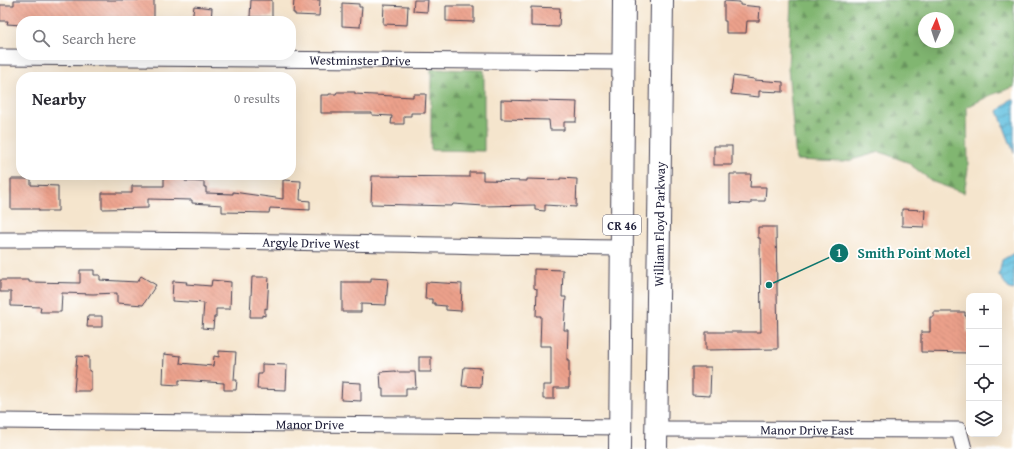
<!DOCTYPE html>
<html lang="en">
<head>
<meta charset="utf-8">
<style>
  body { margin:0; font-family:"Gentium Book Plus",serif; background:#f7f7f7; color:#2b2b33 }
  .controls { position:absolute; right:12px; bottom:12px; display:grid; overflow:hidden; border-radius:8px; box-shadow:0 4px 16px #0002 }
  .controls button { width:36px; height:36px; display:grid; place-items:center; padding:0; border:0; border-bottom:1px solid #e1e1e2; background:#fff; color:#2b2b33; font:20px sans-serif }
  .compass { position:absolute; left:918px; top:12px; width:36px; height:36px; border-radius:50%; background:#fff; box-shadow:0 4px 16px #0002; rotate:3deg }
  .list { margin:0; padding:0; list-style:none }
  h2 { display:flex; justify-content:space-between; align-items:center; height:52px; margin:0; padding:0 16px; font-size:17px }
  h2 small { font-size:13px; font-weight:400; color:#7c7c81 }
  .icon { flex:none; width:22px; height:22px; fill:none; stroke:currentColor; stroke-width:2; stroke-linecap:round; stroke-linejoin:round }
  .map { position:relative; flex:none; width:1014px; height:449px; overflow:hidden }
  .search { position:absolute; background:#fff; box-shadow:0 4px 16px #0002; left:16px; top:16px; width:280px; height:44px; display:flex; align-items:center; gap:10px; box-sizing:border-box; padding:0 14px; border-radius:16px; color:#7c7c81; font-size:15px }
  .panel { position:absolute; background:#fff; box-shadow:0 4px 16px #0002; left:16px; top:72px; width:280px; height:108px; border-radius:16px }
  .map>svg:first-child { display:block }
  .forest { fill:url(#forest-firs); stroke:#526c56; fill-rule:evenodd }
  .water { fill:url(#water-waves); stroke:#42708d }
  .building { fill:url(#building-back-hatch) }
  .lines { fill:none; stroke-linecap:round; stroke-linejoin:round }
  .street-casing { stroke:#423f51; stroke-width:17 }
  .highway-casing { stroke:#423f51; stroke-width:24 }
  .street { stroke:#fff; stroke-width:15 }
  .highway { stroke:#fff; stroke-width:22 }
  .labels { text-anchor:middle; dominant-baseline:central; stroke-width:3.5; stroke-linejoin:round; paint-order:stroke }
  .shield { fill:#fff; stroke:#646476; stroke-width:1 }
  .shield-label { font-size:12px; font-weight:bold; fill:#22223b }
  .street-label { font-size:13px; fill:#22223b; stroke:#fff }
  .leader { fill:none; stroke:#0f766e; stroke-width:1.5 }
  .callout-dot { fill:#0f766e; stroke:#fff; stroke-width:1.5 }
  .mark-label { font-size:12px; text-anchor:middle; font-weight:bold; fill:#fff }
  .callout-label { font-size:14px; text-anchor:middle; font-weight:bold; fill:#0f766e; stroke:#fff; stroke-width:3.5; stroke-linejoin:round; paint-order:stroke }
</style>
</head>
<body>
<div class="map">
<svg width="1014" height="449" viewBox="0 0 1014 449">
  <defs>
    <pattern id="forest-firs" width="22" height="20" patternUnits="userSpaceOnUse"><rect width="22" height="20" fill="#81b671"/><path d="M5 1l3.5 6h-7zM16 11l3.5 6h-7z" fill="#69945e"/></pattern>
    <pattern id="water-waves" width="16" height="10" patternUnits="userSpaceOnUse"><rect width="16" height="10" fill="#61bfdf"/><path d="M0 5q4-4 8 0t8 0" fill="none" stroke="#509bb6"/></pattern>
    <pattern id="building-back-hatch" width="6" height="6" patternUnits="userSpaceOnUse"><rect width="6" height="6" fill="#eca18b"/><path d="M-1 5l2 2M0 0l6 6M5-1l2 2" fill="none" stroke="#ca8a79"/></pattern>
  </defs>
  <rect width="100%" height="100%" fill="#fff"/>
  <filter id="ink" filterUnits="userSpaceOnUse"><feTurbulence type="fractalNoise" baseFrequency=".025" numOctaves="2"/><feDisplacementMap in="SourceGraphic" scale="8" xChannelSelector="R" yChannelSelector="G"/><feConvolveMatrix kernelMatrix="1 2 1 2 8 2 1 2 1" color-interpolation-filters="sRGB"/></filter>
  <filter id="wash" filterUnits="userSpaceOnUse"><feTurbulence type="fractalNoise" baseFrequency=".012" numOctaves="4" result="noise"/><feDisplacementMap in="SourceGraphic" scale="16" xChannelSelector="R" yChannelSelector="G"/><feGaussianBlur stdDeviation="0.9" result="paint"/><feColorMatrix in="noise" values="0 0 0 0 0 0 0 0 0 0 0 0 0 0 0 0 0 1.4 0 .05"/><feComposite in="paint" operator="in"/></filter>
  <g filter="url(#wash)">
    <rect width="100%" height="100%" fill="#f5e5cd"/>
    <!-- forest -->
    <g class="forest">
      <path d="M791,0H1014V87L991,95L967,107L968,169L964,193L933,182L907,162L880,152L844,162L796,160L788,68ZM924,18H948V42H924Z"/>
      <path d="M431,69L484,70V151L431,150Z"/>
    </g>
    <!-- water -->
    <g class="water">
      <path d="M1010,100H1014V153L998,111Z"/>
      <path d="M1014,253V290L1009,289L999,275L1002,260Z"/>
    </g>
    <g id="blocks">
      <!-- building -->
      <g class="building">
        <path d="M14,0H154V21H21V25L7,24L8,21H0V5H14Z"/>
        <path d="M251,0H272V17H250Z"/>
        <path d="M294,0H320L319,16L295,15V13H293Z"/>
        <path d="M414,0H428L427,12L413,11Z"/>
        <path d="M724,1L740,2V5L760,7L759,21H747L746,33H726V21H724Z"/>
        <path d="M342,3L359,4V7H362L360,27L342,26Z"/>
        <path d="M384,5L408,6L407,25L383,24Z"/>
        <path d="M194,6L212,8L211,21H192Z"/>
        <path d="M446,6H474V22L446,21Z"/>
        <path d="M531,7L560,8L559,27L531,26Z"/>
        <path d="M733,76L754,79V80L783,82V92L759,91V97L731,94Z"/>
        <path d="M337,92H355V94L413,97V94H426L425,113H411V116H404V124H391L392,116L372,115V113H321V95H329V94H336Z"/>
        <path d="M501,100L577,102L576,122H564V130H550L549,120L501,119Z"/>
        <rect x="714" y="146" width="18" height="19"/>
        <path d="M469,172H483V180L527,181V179L560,180V178L577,179L576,207L545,205V211L535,210V205L484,206L453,204L452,206L371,204L372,176L469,177Z"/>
        <path d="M730,174H751L750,187H766L765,201H751V204L730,203Z"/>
        <path d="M164,175H185V181L204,182V187H206V193L233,194V192L283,199V180L301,181L300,200L310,201V210L270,208L269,213L222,212V205L192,203V200L148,199V208L102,209V193H132V186H164Z"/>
        <path d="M11,179H31V185L58,186V211H39V209H11Z"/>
        <path d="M902,209L925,210L924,227L902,226Z"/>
        <path d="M758,227H776L778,349L706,350V332H761L760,238H758Z"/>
        <path d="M534,269L563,270L562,297H566L564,330H568L567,360H569V388H554V399H543V385H551V346H540L541,316H536L537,289L534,288Z"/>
        <path d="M80,270H94V275H100V280L137,282L141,276L156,285L143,305L117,303V293L93,294L62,293L61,312H40L41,307L11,306V292H0V280H29V282L80,283Z"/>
        <path d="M252,277H269L267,309L265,308V316L262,315V317H250Z"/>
        <path d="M371,278L388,279L386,305L361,304V312H342V282H371Z"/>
        <path d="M212,280L231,282L230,309H216V317H214L213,329L202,328L204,303L172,301L173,281L187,282L186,284L211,286Z"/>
        <path d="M426,282L462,284L461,311L446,310V306L435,305V303H432V299H425Z"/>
        <path d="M934,312H965V316H967V332H969V353L921,352V332H930V317H934Z"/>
        <path d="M88,316H102V327H87Z"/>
        <path d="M219,351L236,352L234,380H237L236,390H224V383L179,380V385L163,384L164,354L181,356L180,363L213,366L214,356L219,357Z"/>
        <path d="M77,356L89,357V371H91V391H74Z"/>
        <rect x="419" y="357" width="12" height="15"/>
        <path d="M262,364L287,365L286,390L257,389L258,374H262Z"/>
        <path d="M464,367L482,368L481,387L462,386Z"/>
        <path d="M692,367H711L710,396L692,395Z"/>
        <path d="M395,371L397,372H415L416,388H406V396H383V389H381L380,372Z"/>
        <path d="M342,382L361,383V401L341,400Z"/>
      </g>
    </g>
  </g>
  <g filter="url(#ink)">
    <use href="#blocks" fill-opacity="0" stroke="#423f51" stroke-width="1"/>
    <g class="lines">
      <defs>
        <g id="street">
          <path id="s1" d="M0,57L623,62"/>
          <path id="s2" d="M0,240C207,238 415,246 622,248"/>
          <path id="s3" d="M0,421L620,427"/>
          <path id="s4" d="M656,429L959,430L964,449"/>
        </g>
        <g id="highway">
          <path d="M620,449L624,0"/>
          <path id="s5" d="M656,449L662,0"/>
        </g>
      </defs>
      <!-- street casing -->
      <use href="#street" class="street-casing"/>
      <!-- highway casing -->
      <use href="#highway" class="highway-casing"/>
      <!-- street -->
      <use href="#street" class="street"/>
      <!-- highway -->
      <use href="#highway" class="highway"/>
    </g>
  </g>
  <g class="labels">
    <!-- shield labels -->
    <rect class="shield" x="603" y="215" width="38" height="20" rx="3"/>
    <g class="shield-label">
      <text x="622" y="225">CR 46</text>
    </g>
    <!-- street labels -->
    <g class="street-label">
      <text stroke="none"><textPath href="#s1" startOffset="360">Westminster Drive</textPath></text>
      <text stroke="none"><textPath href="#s5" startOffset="225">William Floyd Parkway</textPath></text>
      <text stroke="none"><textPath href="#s2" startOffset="311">Argyle Drive West</textPath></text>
      <text stroke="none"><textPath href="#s3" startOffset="310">Manor Drive</textPath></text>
      <text stroke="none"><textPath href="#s4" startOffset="151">Manor Drive East</textPath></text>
    </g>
  </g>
  <!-- callouts -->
  <path class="leader" d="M769 285L839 253"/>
  <g class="callout-dot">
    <circle cx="769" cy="285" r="4"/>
    <circle cx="839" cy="253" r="10"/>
  </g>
  <g class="mark-label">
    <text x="839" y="257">1</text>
  </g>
  <g class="callout-label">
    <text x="914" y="258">Smith Point Motel</text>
  </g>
</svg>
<div class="controls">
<button>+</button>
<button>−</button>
<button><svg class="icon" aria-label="locate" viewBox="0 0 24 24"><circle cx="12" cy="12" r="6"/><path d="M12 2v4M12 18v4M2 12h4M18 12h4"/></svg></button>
<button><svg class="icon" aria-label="layers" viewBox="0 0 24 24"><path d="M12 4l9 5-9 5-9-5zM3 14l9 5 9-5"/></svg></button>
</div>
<svg class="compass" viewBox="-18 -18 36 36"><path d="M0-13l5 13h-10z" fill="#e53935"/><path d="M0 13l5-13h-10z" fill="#7c7c81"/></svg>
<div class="search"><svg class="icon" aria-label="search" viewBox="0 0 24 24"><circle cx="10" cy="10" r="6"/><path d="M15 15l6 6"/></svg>Search here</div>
<section class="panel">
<h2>Nearby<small>0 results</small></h2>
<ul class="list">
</ul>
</section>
</div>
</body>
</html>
